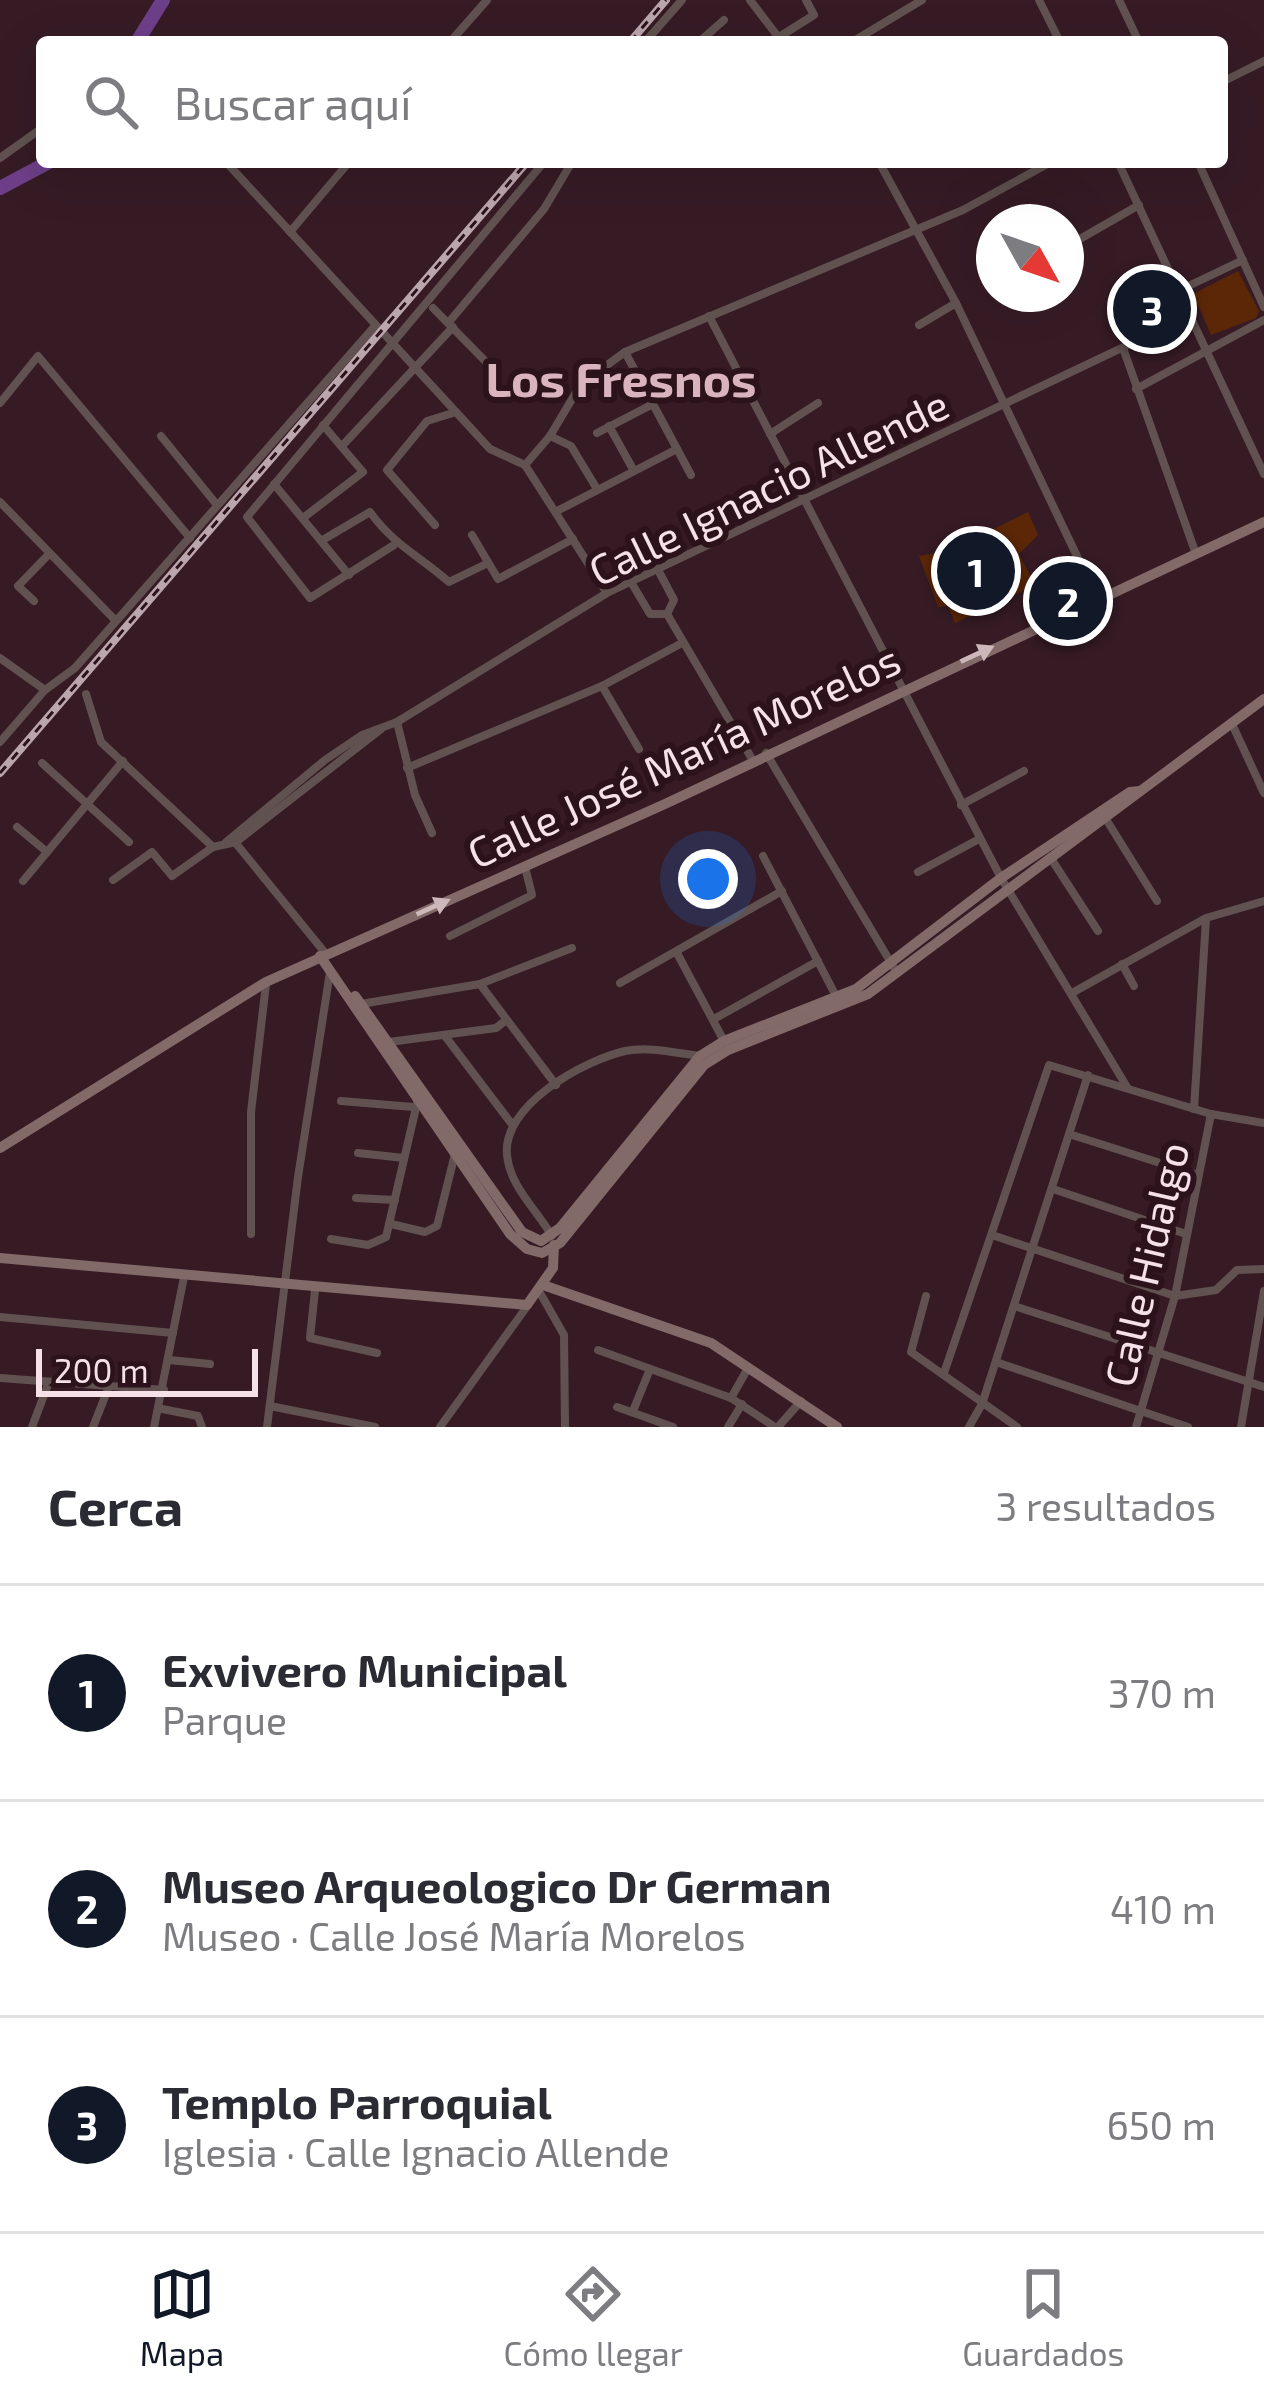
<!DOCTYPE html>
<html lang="es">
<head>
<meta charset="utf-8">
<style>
  body { margin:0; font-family:"Exo 2",sans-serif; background:#f7f7f7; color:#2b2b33 }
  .compass { position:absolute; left:976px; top:204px; width:108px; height:108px; border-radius:50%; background:#fff; box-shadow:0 12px 48px #0002; rotate:130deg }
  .scale { position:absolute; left:36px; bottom:30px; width:222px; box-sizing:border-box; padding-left:12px; border:6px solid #f5e1e7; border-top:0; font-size:33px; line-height:42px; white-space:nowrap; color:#f5e1e7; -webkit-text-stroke:9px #2c121b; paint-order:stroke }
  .you { position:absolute; left:708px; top:879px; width:42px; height:42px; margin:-30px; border:9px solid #fff; border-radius:50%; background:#1a73e8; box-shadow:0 0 0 18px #1a73e833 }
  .badge { display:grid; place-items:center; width:78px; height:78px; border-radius:50%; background:#111827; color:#fff; font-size:39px; font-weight:700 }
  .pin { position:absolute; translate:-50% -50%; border:6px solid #fff; box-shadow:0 3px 12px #0006 }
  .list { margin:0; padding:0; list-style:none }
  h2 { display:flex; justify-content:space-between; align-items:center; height:156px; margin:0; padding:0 48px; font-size:51px }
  h2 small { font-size:39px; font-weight:400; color:#7c7c81 }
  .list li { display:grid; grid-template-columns:78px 1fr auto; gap:36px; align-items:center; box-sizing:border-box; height:216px; padding:0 48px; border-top:3px solid #e1e1e2 }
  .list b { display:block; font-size:45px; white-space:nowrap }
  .list p { margin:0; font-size:39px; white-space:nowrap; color:#7c7c81 }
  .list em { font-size:39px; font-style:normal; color:#7c7c81 }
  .icon { flex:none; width:66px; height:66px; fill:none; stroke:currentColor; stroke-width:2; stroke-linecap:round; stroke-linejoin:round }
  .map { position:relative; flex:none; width:1264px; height:1427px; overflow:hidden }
  .search { position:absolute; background:#fff; box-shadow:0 12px 48px #0002; left:36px; right:36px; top:36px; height:132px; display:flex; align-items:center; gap:30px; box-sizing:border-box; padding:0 42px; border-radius:12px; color:#7c7c81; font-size:45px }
  .sheet { height:804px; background:#fff }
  nav { display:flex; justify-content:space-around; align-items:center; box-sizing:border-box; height:168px; border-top:3px solid #e1e1e2; background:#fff; font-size:33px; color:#7c7c81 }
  nav a { display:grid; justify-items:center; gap:6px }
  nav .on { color:#111827 }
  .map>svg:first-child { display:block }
  .green { fill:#5c2707 }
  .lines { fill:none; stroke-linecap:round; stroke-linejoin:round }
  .river { stroke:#6d3f89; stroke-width:14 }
  .street { stroke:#615251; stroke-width:8 }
  .secondary { stroke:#826a69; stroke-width:10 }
  .rail-casing { stroke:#bca6ad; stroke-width:8 }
  .rail { stroke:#2c121b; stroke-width:3; stroke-dasharray:9; stroke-linecap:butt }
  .oneway { fill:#cdb7bb }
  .labels { text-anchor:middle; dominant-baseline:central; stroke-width:12; stroke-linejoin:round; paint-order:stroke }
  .street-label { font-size:42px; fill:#f5e1e7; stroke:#2c121b }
  .quarter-label { font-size:48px; font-weight:bold; fill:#d9b4bf; stroke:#2c121b }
</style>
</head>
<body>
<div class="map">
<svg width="1264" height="1427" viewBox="0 0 1264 1427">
  <rect width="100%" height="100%" fill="#361b25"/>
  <!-- green -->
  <g class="green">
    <path d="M1238,271L1259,311L1256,318L1211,335L1193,294Z"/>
    <path d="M1028,512L1038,535L1019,554L1035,585L955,623L948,606L938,607L919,556L951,550Z"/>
  </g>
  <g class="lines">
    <!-- river -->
    <g class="river">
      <path d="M137,42L163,0"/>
      <path d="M0,188L49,162"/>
    </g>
    <!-- street -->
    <g class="street">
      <path d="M750,0L782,42"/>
      <path d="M1039,0L1060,42"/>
      <path d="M1119,0L1139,42"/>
      <path d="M779,37L814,15L806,0"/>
      <path d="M450,42L487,0"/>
      <path d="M645,42L682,0"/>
      <path d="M699,42L724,20"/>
      <path d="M852,42L922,0"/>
      <path d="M1222,82L1264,61"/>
      <path d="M0,158L42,128"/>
      <path d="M226,162L490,449L525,465"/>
      <path d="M879,162L956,303L1097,598"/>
      <path d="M1118,162L1264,474"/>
      <path d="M1198,162L1264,307"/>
      <path d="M290,232L349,162"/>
      <path d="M1066,247L1139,205"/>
      <path d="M1180,290L1243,260"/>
      <path d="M433,308L498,374"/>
      <path d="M709,316L1001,878L1127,1087"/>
      <path d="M449,322L544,209L572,162"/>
      <path d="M919,325L956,303"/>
      <path d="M1123,348L1196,554"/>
      <path d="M625,352L691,475"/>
      <path d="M1136,389L1264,320"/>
      <path d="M0,403L38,356L190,538"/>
      <path d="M609,426L634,471"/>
      <path d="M597,433L653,404"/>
      <path d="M770,434L818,403"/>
      <path d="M161,436L217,505"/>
      <path d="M550,436L571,446L597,489"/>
      <path d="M342,446L453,327"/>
      <path d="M525,465L550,436L581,384L625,352L963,210L1051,162"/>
      <path d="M525,465L607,593"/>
      <path d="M274,484L349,575"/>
      <path d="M0,502L116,621"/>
      <path d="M557,511L677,449"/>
      <path d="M303,518L363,472L323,425"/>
      <path d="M435,525L387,470L427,421L456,412"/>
      <path d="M472,535L498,579L573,539"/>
      <path d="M321,541L370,512C395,546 417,554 449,582L488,563"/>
      <path d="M394,545L310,598L247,517L544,162"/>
      <path d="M631,582L650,614H667L674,600L657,568"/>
      <path d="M34,601L18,586L49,554"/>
      <path d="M667,614L752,759"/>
      <path d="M0,658L45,690"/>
      <path d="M602,686L639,749"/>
      <path d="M86,694L101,742L213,847"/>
      <path d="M397,722L415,795L432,833"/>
      <path d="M1232,724L1264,793"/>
      <path d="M0,742L45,690L75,668L375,326"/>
      <path d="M766,753L897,973"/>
      <path d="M42,763L129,842"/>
      <path d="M407,768L602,686L682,643"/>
      <path d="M961,805L1024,771"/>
      <path d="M1104,816L1157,901"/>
      <path d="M17,827L47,852"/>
      <path d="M234,841L326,954"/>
      <path d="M225,843L325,760L362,735L397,722L607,593L1191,315"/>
      <path d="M763,856L837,998"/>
      <path d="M1050,857L1098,931"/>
      <path d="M918,872L979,839"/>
      <path d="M113,880L152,852L172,876L213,847L236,842L381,729"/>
      <path d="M23,881L123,761"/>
      <path d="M450,936L532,895L525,867"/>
      <path d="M677,953L724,1041"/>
      <path d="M1122,964L1134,986"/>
      <path d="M620,983L782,891"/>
      <path d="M480,984L556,1085"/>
      <path d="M1072,993L1206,918L1264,901"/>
      <path d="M361,1004L480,984L572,948"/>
      <path d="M714,1019L818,961"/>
      <path d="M445,1036L511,1123"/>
      <path d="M389,1042L496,1028L505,1021"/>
      <path d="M341,1101L413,1107"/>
      <path d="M1194,1109L1206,919"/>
      <path d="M1069,1134L1198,1175"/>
      <path d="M358,1153L404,1158"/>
      <path d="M1053,1189L1186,1234"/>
      <path d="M356,1198L395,1200"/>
      <path d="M391,1224L425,1232L437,1226L455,1154"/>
      <path d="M251,1234V1112L266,984"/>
      <path d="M992,1235L1175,1296L1216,1290L1237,1270L1264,1269"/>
      <path d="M552,1236C537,1210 510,1187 507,1155C502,1106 582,1061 625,1051C649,1046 676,1053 700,1056"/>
      <path d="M331,1239L368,1245L386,1237L418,1099"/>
      <path d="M315,1290L310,1338L377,1353"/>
      <path d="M539,1291L564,1335L565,1427"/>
      <path d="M926,1296L911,1352L1017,1427"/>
      <path d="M1014,1306L1264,1387"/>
      <path d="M0,1317L173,1333"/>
      <path d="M598,1350L731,1398L775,1427"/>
      <path d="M169,1360L210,1364"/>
      <path d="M996,1362L1188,1427"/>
      <path d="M944,1373L1049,1065L1211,1114L1264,1123"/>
      <path d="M0,1378L164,1390"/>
      <path d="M731,1398L748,1368"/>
      <path d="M270,1406L375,1427"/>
      <path d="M617,1407L673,1427"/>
      <path d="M162,1409L198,1416L202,1427"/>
      <path d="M633,1411L650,1369"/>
      <path d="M32,1427L49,1382"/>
      <path d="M93,1427L108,1389"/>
      <path d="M154,1427L184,1277"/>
      <path d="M267,1427L298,1177L330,972"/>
      <path d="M440,1427L528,1305"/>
      <path d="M728,1427L742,1404"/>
      <path d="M778,1427L801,1401"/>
      <path d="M969,1427L982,1404L1088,1075"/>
      <path d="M1136,1427L1175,1296L1211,1114"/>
      <path d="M1241,1427L1264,1291"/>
    </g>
    <!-- secondary -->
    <g class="secondary">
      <path d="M320,956L510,1234L527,1249L542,1253L560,1243L704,1065L728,1050L868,994L1264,699"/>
      <path d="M355,996L522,1232L541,1241L560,1228L700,1056L724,1041L856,989L1001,878L1130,792L1140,791"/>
      <path d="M0,1148L266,982L665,804L1264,522"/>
      <path d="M0,1258L527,1305L553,1268L554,1245"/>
      <path d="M543,1285L711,1343L837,1427"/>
    </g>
    <defs>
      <g id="rail">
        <path d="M630,42L666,0"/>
        <path d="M0,773L527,162"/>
      </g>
    </defs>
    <!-- rail casing -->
    <use href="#rail" class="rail-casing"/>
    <!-- rail -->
    <use href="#rail" class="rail"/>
  </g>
  <!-- one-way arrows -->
  <defs><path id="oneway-solid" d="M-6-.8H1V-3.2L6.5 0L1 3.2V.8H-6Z" transform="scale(3)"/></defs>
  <g class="oneway">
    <use href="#oneway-solid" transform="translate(977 654) rotate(-25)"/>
    <use href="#oneway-solid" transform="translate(433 907) rotate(-24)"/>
  </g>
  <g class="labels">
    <!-- street labels -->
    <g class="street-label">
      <text transform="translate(768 486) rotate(-26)">Calle Ignacio Allende</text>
      <text transform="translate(683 755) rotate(-25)">Calle José María Morelos</text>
      <text transform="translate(1145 1264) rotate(-77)">Calle Hidalgo</text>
    </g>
    <!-- quarter labels -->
    <g class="quarter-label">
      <text x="621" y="378">Los Fresnos</text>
    </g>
  </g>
</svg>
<svg class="compass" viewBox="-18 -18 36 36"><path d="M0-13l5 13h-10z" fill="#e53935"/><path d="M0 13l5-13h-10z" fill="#7c7c81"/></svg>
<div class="scale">200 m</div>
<div class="you"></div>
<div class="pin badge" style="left:976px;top:571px">1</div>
<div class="pin badge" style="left:1068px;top:601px">2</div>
<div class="pin badge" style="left:1152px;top:309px">3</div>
<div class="search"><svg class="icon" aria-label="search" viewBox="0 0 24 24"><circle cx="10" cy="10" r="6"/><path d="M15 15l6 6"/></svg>Buscar aquí</div>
</div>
<section class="sheet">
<h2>Cerca<small>3 resultados</small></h2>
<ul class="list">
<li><span class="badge">1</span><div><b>Exvivero Municipal</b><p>Parque</p></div><em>370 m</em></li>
<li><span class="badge">2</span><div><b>Museo Arqueologico Dr German</b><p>Museo · Calle José María Morelos</p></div><em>410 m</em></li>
<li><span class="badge">3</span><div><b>Templo Parroquial</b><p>Iglesia · Calle Ignacio Allende</p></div><em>650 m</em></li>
</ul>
</section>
<nav>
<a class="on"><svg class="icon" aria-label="map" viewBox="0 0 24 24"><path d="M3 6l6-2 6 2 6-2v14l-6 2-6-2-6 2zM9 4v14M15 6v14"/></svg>Mapa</a>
<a><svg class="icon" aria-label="directions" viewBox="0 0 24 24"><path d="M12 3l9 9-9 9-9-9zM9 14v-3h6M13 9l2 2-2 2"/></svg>Cómo llegar</a>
<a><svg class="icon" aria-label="saved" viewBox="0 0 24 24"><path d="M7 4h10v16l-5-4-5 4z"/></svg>Guardados</a>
</nav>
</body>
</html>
